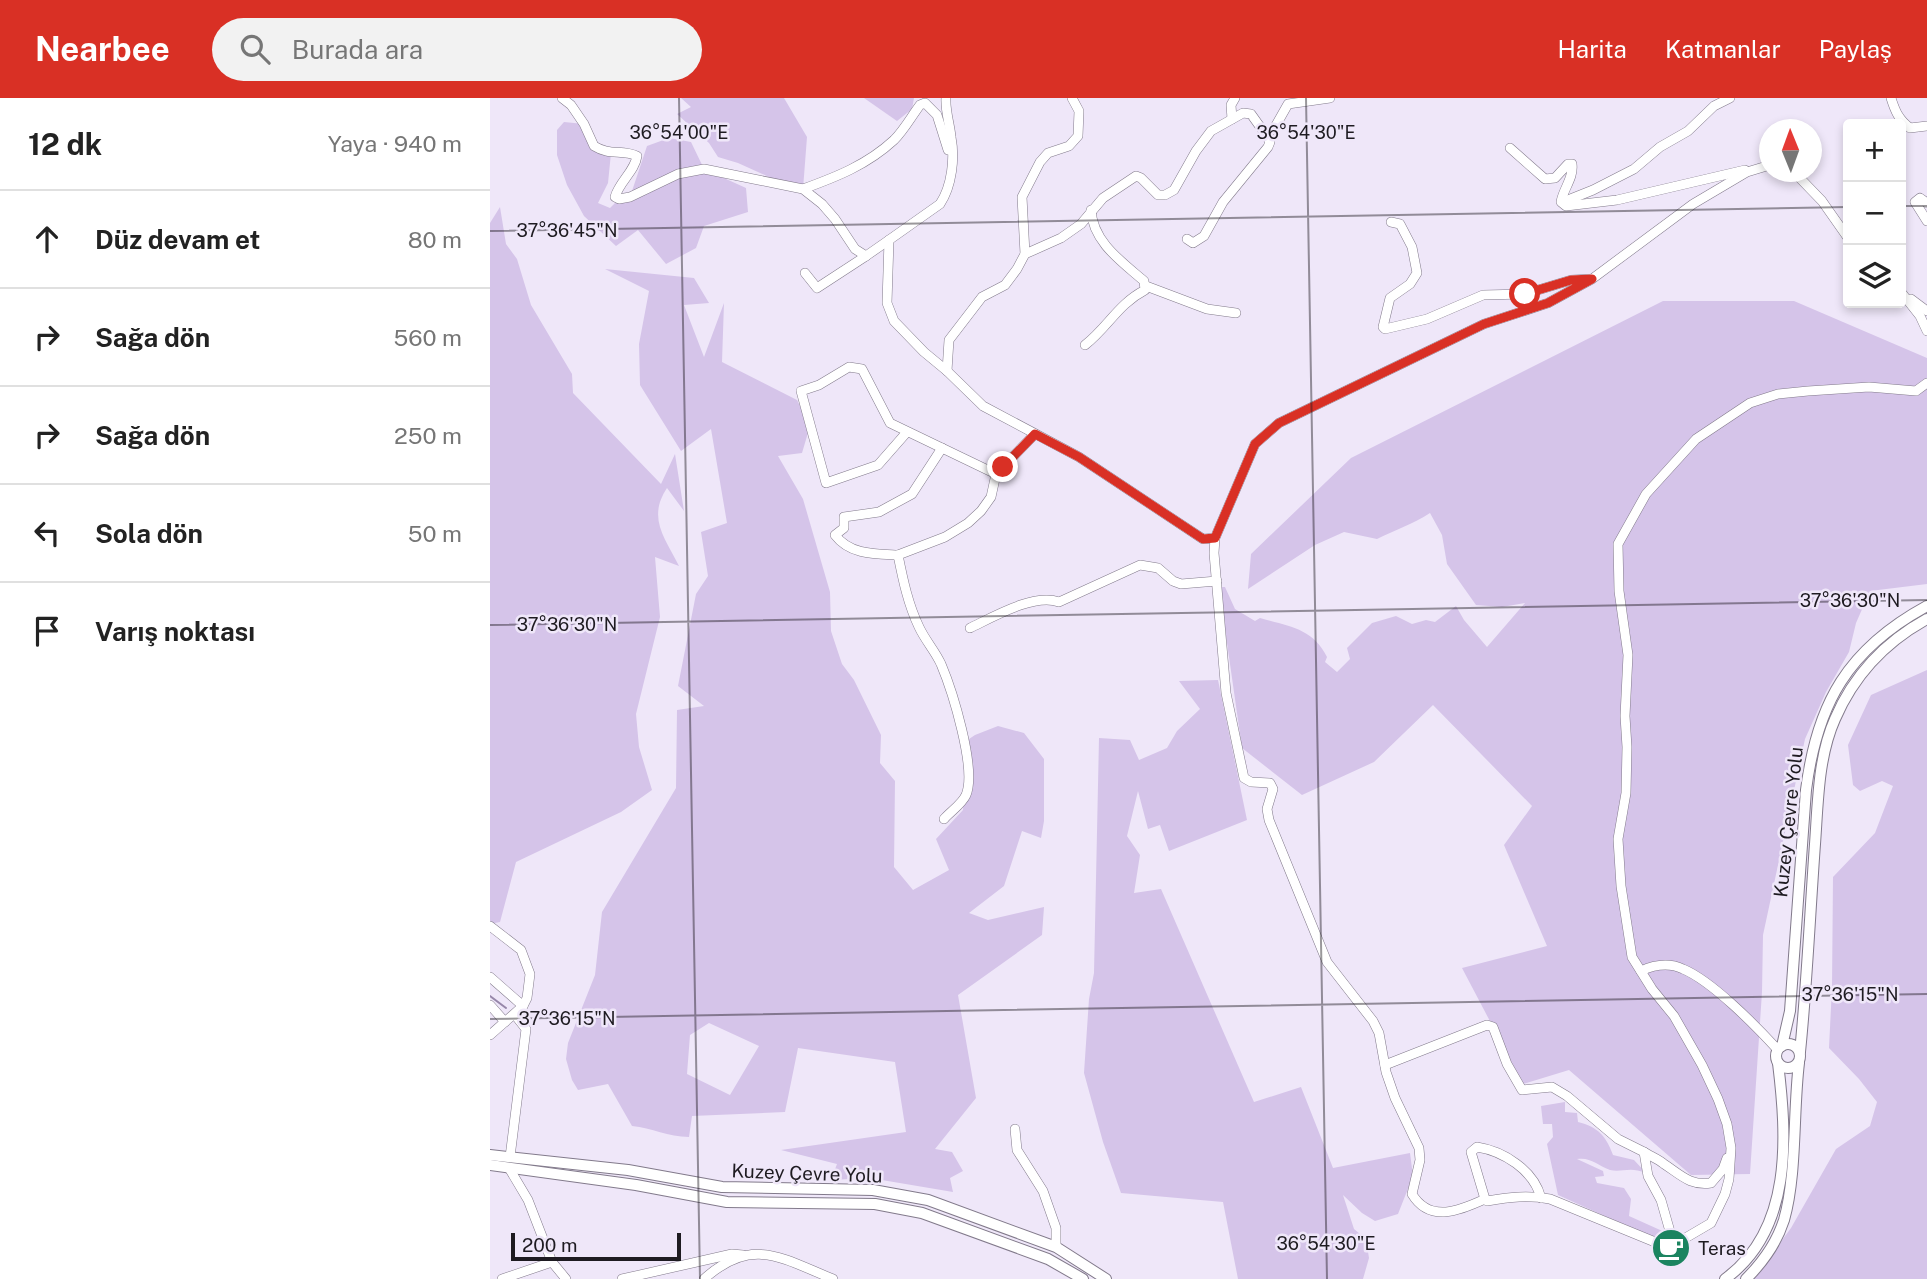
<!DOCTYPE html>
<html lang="tr">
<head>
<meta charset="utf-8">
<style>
  body { margin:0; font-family:"Public Sans",sans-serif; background:#f2f2f2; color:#222 }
  .controls { position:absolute; right:21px; top:21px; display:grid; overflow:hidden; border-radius:7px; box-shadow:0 4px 10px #0003 }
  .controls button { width:63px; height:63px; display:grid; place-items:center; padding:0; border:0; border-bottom:2px solid #e0e0e0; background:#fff; color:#222; font:35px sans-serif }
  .compass { position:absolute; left:1269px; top:21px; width:63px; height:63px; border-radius:50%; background:#fff; box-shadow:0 4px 10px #0003; rotate:359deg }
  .scale { position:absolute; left:21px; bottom:18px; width:170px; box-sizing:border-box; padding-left:7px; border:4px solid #1e1b21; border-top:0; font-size:19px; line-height:24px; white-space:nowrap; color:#1e1b21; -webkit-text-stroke:5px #efe7f9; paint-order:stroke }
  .stop { position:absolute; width:21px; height:21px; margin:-16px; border:5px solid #d93025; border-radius:50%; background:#fff }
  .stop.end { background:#d93025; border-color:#fff; box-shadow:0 2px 7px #0008 }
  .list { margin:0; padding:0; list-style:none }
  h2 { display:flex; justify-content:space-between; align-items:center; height:91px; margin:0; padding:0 28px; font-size:30px }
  h2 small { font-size:23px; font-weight:400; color:#767676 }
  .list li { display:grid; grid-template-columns:46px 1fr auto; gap:21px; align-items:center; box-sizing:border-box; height:98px; padding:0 28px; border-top:2px solid #e0e0e0 }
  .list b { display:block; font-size:26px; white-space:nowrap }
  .list em { font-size:23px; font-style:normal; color:#767676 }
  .icon { flex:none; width:38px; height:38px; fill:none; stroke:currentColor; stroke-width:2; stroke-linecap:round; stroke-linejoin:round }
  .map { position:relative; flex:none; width:1437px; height:1181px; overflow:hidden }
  header { display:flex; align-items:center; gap:42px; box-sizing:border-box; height:98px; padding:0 35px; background:#d93025; color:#fff }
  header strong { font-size:33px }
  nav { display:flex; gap:38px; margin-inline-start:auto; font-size:24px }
  .search { width:490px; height:63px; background:#f2f2f2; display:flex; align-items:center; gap:18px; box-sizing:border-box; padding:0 24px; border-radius:38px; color:#767676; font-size:26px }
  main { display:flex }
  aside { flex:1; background:#fff }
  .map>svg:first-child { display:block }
  .green { fill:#d5c4e9; fill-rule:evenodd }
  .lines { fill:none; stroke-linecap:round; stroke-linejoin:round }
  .stream { stroke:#9787aa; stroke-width:2 }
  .minor-casing { stroke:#827a8b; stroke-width:10 }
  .major-casing { stroke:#827a8b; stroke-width:12 }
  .minor { stroke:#fff; stroke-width:9 }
  .major { stroke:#fff; stroke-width:10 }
  .route { stroke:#d93025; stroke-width:9 }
  .ticks { fill:none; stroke:#1e1b21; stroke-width:2; stroke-opacity:0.45 }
  .labels { text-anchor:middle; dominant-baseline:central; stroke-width:5; stroke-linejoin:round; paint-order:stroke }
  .street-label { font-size:19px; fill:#1e1b21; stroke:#efe7f9 }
  .poi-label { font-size:19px; fill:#1e1b21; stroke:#efe7f9; text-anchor:start }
  .ticks-label { font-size:18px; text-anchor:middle; fill:#1e1b21; stroke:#efe7f9; stroke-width:5; stroke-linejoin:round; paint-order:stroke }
</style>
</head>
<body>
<header>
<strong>Nearbee</strong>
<div class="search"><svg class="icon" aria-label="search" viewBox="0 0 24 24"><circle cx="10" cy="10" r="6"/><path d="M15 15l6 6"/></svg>Burada ara</div>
<nav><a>Harita</a><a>Katmanlar</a><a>Paylaş</a></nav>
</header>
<main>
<aside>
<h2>12 dk<small>Yaya · 940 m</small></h2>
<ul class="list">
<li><svg class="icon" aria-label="ahead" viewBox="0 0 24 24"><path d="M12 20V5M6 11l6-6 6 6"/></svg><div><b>Düz devam et</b></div><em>80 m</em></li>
<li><svg class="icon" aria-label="right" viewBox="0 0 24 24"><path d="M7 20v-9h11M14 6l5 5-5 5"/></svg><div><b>Sağa dön</b></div><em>560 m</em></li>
<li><svg class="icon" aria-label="right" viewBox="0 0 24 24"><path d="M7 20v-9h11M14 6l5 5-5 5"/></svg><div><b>Sağa dön</b></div><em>250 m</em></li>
<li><svg class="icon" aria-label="left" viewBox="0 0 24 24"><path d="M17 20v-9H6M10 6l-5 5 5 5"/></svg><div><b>Sola dön</b></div><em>50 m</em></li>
<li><svg class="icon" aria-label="arrive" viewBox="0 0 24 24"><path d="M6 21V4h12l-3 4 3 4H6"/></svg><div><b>Varış noktası</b></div></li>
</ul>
</aside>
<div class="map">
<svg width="1437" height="1181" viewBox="0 0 1437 1181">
  <rect width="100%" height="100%" fill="#efe7f9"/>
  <!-- green -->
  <g class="green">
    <path d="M191,0H294L317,39L313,91L301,89L248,65L228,59L219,45L187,16L201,9Z"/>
    <path d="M374,0H424L422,11L407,23Z"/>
    <path d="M74,24L94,26L100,41L121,55L118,85L108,105L120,110L129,101L140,99L157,48L179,40L201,44L214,71L256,90L258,114L214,128L206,150L176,166L148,132L126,148L94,118L77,87L67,57V32Z"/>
    <path d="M10,109L16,146L27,161L41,207L82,276L83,295L171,386L185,356L194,413L177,390C157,420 175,440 189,468L165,459L170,519L146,616L149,649L162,692L131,714L26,764L10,824L0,826V125Z"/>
    <path d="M115,171L204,180L219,205L194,207L214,259L234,205L232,264L307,302L320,328L312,355L288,358L313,401L340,494L341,533L352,566L364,582L391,637L390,665L405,683L404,769L423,792L459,772L446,741L473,712L476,643L485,637L508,628L534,635L554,661V723L551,740L532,733L514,788L479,815L498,822L554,809L552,837L468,897L486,1000L445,1051L462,1054L473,1073L460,1080L463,1094L380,1080L341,1082L347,1066L291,1052L416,1034L405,964L308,950L295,1014L202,1018L199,1039C178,1039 162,1030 142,1028L118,986L88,992L82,982L76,961L78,945L105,877L112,814L186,690L187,612L214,608L188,588L206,496L218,478L211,434L237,425L221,331L191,353L150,287L149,246L159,193ZM219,925L269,948L240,997L197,976L200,937Z"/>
    <path d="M1173,203H1304L1437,260V486L1380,493L1366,525L1359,554L1336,594L1315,641L1273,837L1272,894L1260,1076L1201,1077L1079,972L1033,986L972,870L1057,848L1014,747L1042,708L943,607L884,664L812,697L752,650L729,489H735L745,511L765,523L770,520C798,528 823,530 837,559L835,564L847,574L860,561L857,550L882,525L906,518L922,526L936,522L945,524L966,508L974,522L997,549L1035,505L1012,509L986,507L957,466L952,437L940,415C923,426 905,432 887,441L854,434L825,447L758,491L761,456L861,360Z"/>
    <path d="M1437,572V1181H1263L1301,1130L1346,1051L1380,1028L1387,1004L1369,981L1339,950L1342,889L1343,779L1385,735L1403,688L1392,683L1370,693L1363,687L1358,647L1381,597Z"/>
    <path d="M728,582L757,722L679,753L670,727L658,731L648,693L637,738L650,757L644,795L671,791L764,1004L811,989L843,1070L920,1055L923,1078L908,1116L885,1123L872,1115L853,1097L864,1131L876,1141L879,1160L873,1181H748L733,1104L631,1095L613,1044L594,975L599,901L604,875L609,640L640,642L649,662L677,650L687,633L710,611L689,583Z"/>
    <path d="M1075,1004V1014L1087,1015L1088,1024C1108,1029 1116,1038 1123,1057L1144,1062L1156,1075C1139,1068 1132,1075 1120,1072C1107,1067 1101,1059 1087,1061L1113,1073L1114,1078L1105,1079L1107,1085L1134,1090L1141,1101L1139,1118L1179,1136L1177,1140L1159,1138L1068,1097L1057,1046L1063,1039L1062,1026H1053L1051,1008Z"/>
  </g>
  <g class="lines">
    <!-- stream -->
    <path class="stream" d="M0,898L16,910"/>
    <defs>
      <g id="minor">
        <path d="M72,0L81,7L94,26L104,48C120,58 132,51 147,58C145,73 129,84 125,99L129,101L140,99L188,76L214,71L313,91L332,106L345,121L365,151L376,158L399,142"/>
        <path d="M456,0C455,12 460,27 461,39C465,60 462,88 450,106L399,142L397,205L404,223L434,254L457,273L493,308L589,359L713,441L725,440L765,346L789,325L994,226L1058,205L1102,181L1203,106L1257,74L1280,67"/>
        <path d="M1401,0C1405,13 1409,22 1420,30L1437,28"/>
        <path d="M742,21L741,7L745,0"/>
        <path d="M1020,50L1055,81L1065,80L1078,66H1082C1084,80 1073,91 1071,104L1076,108L1127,102L1255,72"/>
        <path d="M1304,74L1332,103L1358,140"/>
        <path d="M313,91C346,79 377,67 404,42C414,32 421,19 430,7L435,5L447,17L458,52"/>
        <path d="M1073,104L1103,92L1144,71L1170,49L1198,33L1224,8L1240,0"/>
        <path d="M1437,105L1430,100L1425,104L1437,123"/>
        <path d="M901,124L910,126L922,149L927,175L920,186L900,200L893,229L895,231L937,221L993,197L1035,196L1081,182L1100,181"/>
        <path d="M697,141L703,145L714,138L733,104L778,49L780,44L776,37"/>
        <path d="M535,156L571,140L591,126L613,100L646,78L651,80L668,97H675L684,92L706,53L721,33L753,15L761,16L776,37L785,29L798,6L840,0"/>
        <path d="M315,175L327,190L376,158"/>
        <path d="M656,188L717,211L746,215"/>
        <path d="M1411,194L1430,218L1437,233"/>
        <path d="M1421,201L1437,213"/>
        <path d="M595,247C618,229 628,206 655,192L654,183C631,163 603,144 601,112"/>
        <path d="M457,273L459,242L492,199L515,187L527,171L535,156L532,99L550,64L558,55L579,48L588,38L589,13L582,0"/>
        <path d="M417,334L388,367L336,385L311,293L329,287L359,269L372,271L400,325L506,376"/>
        <path d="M725,440L724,455L736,595L754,680L761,684L780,685L783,691L777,711L779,722L837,864L883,923L889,935L896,974L905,1000L929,1050L930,1062L922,1096C940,1126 971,1112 995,1101L997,1103C1020,1099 1038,1097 1060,1101L1165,1144H1183L1192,1142L1221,1125L1235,1096L1239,1081L1241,1050L1237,1026L1228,1001L1212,967L1184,918L1162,891L1142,859L1131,788L1128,741L1136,695L1137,649L1135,618L1138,557L1129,493L1128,446L1156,396L1206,341L1260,305L1288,296L1318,293L1379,289L1426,293L1437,285"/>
        <path d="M408,457C385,456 360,457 345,437L354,430V419L389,414L422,396L452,350"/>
        <path d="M480,530C503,519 544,495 569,504L650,467L668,470L683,483L691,486L727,483"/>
        <path d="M454,721C460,714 472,706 476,697C487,671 462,592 451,566C445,553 435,542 429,529C418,506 413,482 408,457L455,439L478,425L491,413L501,399L506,376L545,336"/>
        <path d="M0,828L31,852L40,876L37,900L33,908L0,937"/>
        <path d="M1151,873C1164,867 1178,864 1193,871C1222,883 1266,928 1288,952"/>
        <path d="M0,879L33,908"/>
        <path d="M0,907L15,924"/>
        <path d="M895,967L997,927L1003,929L1017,966L1032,992L1062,989L1077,998L1128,1041L1154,1054L1158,1078L1171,1102L1183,1144"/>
        <path d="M525,1031L527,1052L553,1093L566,1130V1149"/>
        <path d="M1154,1054C1160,1058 1168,1061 1174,1066C1191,1077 1200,1088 1221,1085L1233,1071L1237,1060"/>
        <path d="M20,1059L36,931L25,917"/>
        <path d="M19,1070L38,1102L62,1164L76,1181"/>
        <path d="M995,1101L981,1054L987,1049C1013,1053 1044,1072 1051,1100"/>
        <path d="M12,1181L62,1164"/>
        <path d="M132,1181L242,1156L253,1157"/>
        <path d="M214,1181C262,1138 291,1160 343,1181"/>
      </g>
      <g id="major">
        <circle cx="1298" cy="958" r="12"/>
        <path d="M1292,948L1300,913L1316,692C1327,605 1358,551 1437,508"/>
        <path d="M1310,954C1317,885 1320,815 1325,746C1328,705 1328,659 1345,621C1364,577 1395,544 1437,521"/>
        <path d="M0,1057L138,1072L232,1089L383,1092L438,1102L566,1149L616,1181"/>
        <path d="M0,1067L146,1087L237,1104L385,1106L432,1115L558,1161L593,1181"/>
        <path d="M1235,1181C1303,1132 1297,1039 1288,965"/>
        <path d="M1256,1181C1272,1165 1287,1144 1294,1122C1307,1077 1303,1013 1309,965"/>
      </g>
    </defs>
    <!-- minor casing -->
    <use href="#minor" class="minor-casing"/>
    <!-- major casing -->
    <use href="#major" class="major-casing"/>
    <!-- minor -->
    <use href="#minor" class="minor"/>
    <!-- major -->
    <use href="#major" class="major"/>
  </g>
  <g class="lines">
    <!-- route -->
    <path class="route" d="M513,369L545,336L589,359L713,441L725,440L765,346L789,325L994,226L1058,205L1102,181L1081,182L1035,196"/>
  </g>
  <!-- ticks -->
  <path class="ticks" d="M189,0L210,1181M816,0L837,1181M1411,108H1437M0,133L1358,109M0,527L1437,502M0,921L1437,896"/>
  <!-- icons -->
  <defs>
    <symbol id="cafe-disc" viewBox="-11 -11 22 22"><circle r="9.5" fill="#1b8460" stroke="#efe7f9"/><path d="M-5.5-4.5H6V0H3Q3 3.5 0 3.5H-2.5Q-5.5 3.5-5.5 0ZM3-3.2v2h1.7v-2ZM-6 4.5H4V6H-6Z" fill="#fff"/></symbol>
  </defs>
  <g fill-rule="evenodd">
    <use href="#cafe-disc" x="1159" y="1128" width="44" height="44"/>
  </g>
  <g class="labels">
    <!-- street labels -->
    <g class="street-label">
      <text transform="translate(1298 724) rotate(-84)">Kuzey Çevre Yolu</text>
      <text transform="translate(317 1075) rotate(2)">Kuzey Çevre Yolu</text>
    </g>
    <!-- poi labels -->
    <g class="poi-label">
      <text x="1208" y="1150">Teras</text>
    </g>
  </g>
  <g class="ticks-label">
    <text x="189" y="41">36°54'00"E</text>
    <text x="816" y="41">36°54'30"E</text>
    <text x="77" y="139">37°36'45"N</text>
    <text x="1360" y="509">37°36'30"N</text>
    <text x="77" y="533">37°36'30"N</text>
    <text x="1360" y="903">37°36'15"N</text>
    <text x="77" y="927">37°36'15"N</text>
    <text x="836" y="1152">36°54'30"E</text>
  </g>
</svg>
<div class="controls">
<button>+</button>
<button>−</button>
<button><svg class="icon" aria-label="layers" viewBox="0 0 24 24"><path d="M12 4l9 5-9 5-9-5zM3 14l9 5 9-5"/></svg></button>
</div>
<svg class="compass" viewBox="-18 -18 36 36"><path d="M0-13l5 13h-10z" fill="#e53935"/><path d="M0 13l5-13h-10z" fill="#767676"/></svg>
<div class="scale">200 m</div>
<div class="stop" style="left:1035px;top:196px"></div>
<div class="stop end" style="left:513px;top:369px"></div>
</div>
</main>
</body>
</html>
